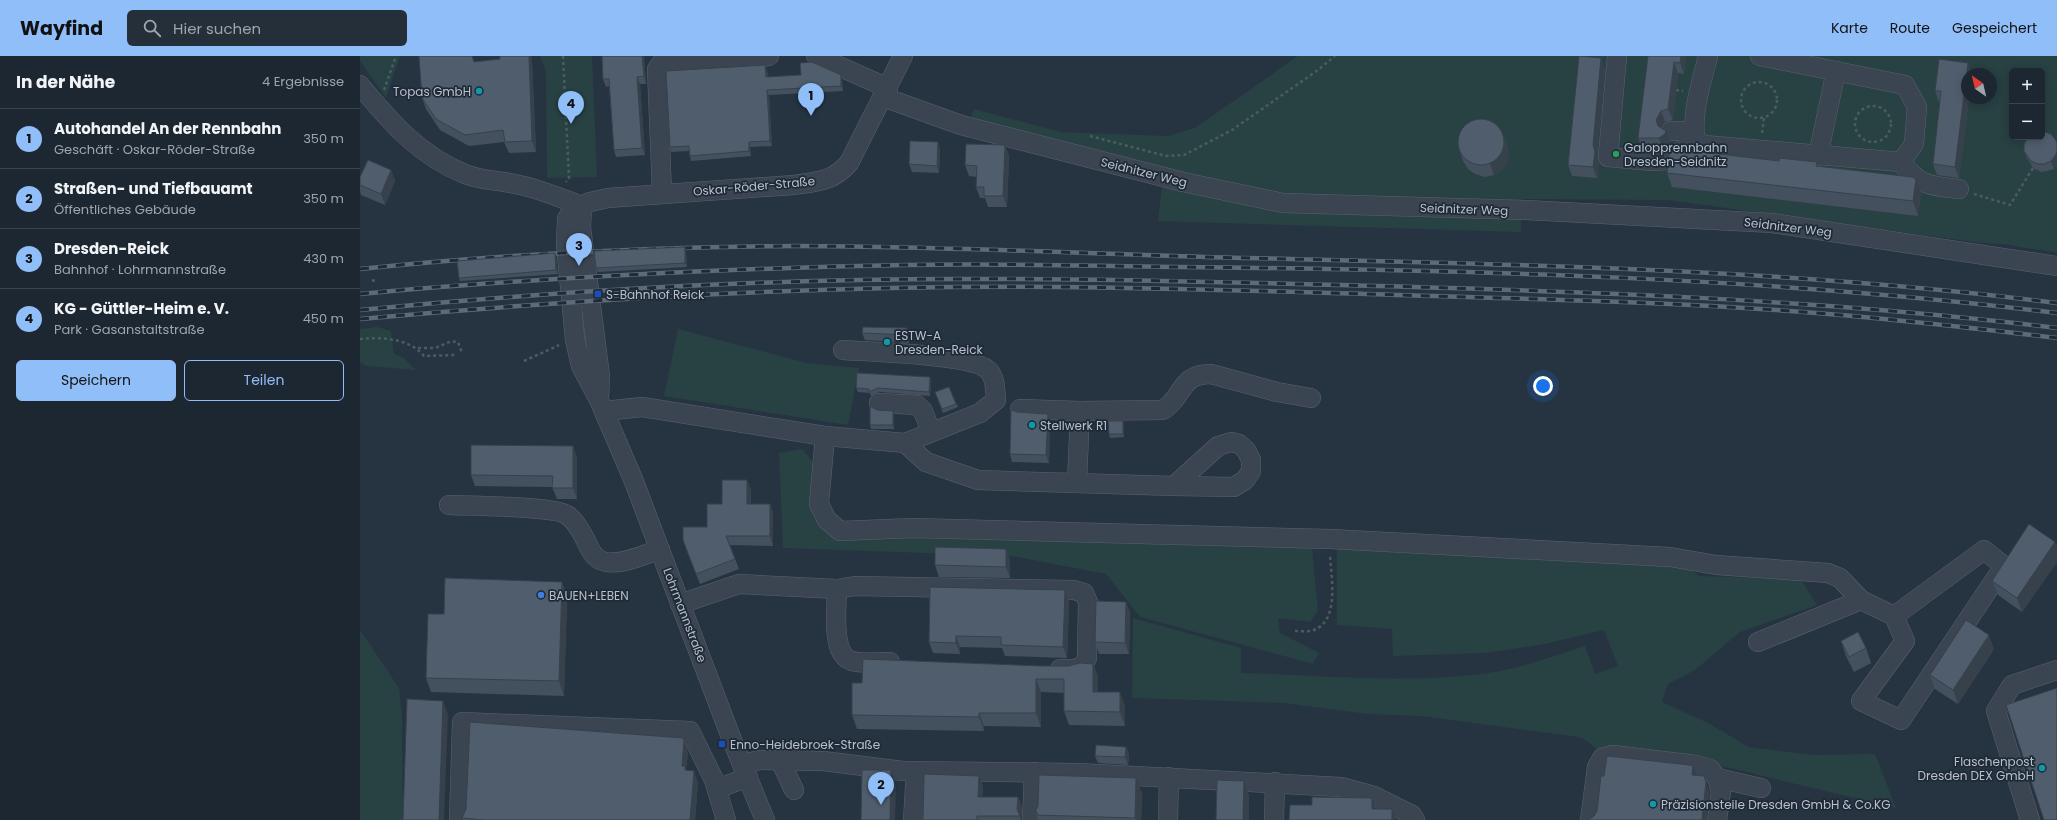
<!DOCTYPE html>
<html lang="de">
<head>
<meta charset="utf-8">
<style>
  body { margin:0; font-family:Poppins,sans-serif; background:#252f3a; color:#f1f3f6 }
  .controls { position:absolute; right:12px; top:12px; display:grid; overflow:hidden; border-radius:6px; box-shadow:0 2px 10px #0003 }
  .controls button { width:36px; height:36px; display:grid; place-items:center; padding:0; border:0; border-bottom:1px solid #3a444d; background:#1c2732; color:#f1f3f6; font:20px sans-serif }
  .compass { position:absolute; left:1601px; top:12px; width:36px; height:36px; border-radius:50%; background:#1c2732; box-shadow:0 2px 10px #0003; rotate:326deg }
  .you { position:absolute; left:1183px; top:330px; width:14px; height:14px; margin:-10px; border:3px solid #fff; border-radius:50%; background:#1a73e8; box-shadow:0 0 0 6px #1a73e833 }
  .badge { display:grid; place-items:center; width:26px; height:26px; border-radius:50%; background:#90bef8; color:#111; font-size:13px; font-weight:700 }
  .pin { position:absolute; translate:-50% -33px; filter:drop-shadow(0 1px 2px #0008) }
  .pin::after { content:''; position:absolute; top:21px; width:14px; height:12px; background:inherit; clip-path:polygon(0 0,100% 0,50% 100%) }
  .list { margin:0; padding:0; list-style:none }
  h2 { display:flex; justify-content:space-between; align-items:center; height:52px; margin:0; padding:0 16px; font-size:17px }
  h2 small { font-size:13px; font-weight:400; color:#a0a5ac }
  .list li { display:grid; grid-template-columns:26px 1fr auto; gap:12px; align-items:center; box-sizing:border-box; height:60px; padding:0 16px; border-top:1px solid #3a444d }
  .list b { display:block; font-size:15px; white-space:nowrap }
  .list p { margin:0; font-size:13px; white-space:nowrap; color:#a0a5ac }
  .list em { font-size:13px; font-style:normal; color:#a0a5ac }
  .actions { display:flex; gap:8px; padding:12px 16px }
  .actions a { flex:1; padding:9px 0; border:1px solid #90bef8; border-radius:6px; text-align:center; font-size:14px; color:#90bef8 }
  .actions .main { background:#90bef8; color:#111 }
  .icon { flex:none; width:22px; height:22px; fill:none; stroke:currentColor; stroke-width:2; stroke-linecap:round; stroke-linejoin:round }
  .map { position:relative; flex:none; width:1697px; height:764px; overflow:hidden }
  header { display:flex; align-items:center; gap:24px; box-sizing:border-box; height:56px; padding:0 20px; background:#90bef8; color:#111 }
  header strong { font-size:19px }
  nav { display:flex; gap:22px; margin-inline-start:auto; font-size:14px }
  .search { width:280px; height:36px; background:#252f3a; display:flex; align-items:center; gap:10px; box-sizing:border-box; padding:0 14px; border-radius:6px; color:#a0a5ac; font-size:15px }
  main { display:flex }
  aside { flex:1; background:#1c2732 }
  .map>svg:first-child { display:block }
  .green { fill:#284143; fill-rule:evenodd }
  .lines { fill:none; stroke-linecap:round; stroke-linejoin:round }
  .minor-casing { stroke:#59636f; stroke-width:20 }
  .path { stroke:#475e5f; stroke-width:2.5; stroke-dasharray:3 3; stroke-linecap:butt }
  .minor { stroke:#3b4551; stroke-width:19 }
  .rail-casing { stroke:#5d6a78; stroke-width:4.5 }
  .rail { stroke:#1f2a37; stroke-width:3; stroke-dasharray:9; stroke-linecap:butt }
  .wall { fill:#44505e }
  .shaded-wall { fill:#37414c }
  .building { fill:#4f5d6d; stroke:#37414c }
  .culture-dot { fill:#0f9aa8; stroke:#1f2a37; stroke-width:1.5 }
  .leisure-dot { fill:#2e9e5b; stroke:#1f2a37; stroke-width:1.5 }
  .transit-dot { fill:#1a4fb4; stroke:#1f2a37; stroke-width:1.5 }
  .shop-dot { fill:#3f7fe0; stroke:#1f2a37; stroke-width:1.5 }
  .labels { text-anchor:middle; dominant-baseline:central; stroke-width:3.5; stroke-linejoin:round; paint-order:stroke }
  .poi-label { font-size:12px; fill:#b8c0cb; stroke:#1f2a37; text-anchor:start }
  .street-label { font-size:12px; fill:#b8c0cb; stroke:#1f2a37 }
</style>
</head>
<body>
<header>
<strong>Wayfind</strong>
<div class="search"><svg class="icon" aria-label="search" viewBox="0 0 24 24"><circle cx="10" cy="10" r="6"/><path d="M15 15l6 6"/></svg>Hier suchen</div>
<nav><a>Karte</a><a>Route</a><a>Gespeichert</a></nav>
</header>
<main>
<aside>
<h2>In der Nähe<small>4 Ergebnisse</small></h2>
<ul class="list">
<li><span class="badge">1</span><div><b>Autohandel An der Rennbahn</b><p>Geschäft · Oskar-Röder-Straße</p></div><em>350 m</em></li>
<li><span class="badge">2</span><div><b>Straßen- und Tiefbauamt</b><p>Öffentliches Gebäude</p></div><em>350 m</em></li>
<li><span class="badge">3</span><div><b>Dresden-Reick</b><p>Bahnhof · Lohrmannstraße</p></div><em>430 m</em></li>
<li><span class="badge">4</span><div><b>KG - Güttler-Heim e. V.</b><p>Park · Gasanstaltstraße</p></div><em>450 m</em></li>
</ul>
<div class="actions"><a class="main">Speichern</a><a>Teilen</a></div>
</aside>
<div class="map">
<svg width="1697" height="764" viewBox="0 0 1697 764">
  <rect width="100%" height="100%" fill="#263442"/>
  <!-- green -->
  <g class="green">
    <path d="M0,0H40L26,42L0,5Z"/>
    <path d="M180,0H232L237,121L187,122L186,16Z"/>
    <path d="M938,0H1697V197L1643,188L1621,187L1308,144L1161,143V176L798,165L802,130L605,78L614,53L701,76L808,80L835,72ZM1652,15H1682V81H1652ZM1607,18H1631V42H1607Z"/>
    <path d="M17,271L31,275L34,298L44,302L56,314L6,310L0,306V273Z"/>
    <path d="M318,273L447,307L499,312L488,369L304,340Z"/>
    <path d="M442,393L456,409L471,480L952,492L958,555L950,566L918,562L920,577L959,597L953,608L780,561L746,518L652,500L423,492L419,397Z"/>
    <path d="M977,493L1321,506L1339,520L1441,523L1457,549L1380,576L1335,614L1308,628L1302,646L1348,667L1389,691L1453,699L1515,698L1536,752L1328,702L1236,693L1227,685L1219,681L1061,660L1008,658L924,647L772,642L773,562L881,592V617C957,619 1035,627 1111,619C1150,616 1188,602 1225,590L1235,618L1258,610L1244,574L1180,589L1125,597L1033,600L1032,573L977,569Z"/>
    <path d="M0,574L39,632L42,658L43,764H0Z"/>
  </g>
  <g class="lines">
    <defs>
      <g id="minor">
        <path d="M456,0L528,32"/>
        <path d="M1257,0L1248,101L1292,105L1307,104L1336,85"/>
        <path d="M1348,0C1342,24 1330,61 1336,85L1344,89L1541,106L1554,88L1557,51L1545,29L1400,0"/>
        <path d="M0,29C30,66 60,100 105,118C122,125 138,124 155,128C178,132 200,142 222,150"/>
        <path d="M523,41L601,69L823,126L923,147L1166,154L1412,167L1697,210"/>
        <path d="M1311,75H1333"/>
        <path d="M1458,100L1476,15"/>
        <path d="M1541,106C1559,130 1571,130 1599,133"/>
        <path d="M302,137L297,13L302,6L392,3L409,0"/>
        <path d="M222,150L221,171L240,320L239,341"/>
        <path d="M519,347L557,349L563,355L571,376"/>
        <path d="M660,353L720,355"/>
        <path d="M244,355L282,351L465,380L545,387L620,357L636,344C635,334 636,323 629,315C614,298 509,296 483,294"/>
        <path d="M465,380L459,448L467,464L480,475L553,472L970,483L1310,501L1356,509L1468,517L1480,522L1501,544"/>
        <path d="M545,387L566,406L618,424L814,430L874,431L885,424L891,415V404L886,394L879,388L871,386L858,390L814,430"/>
        <path d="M717,427L720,355L803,354C824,341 819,318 851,318L917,336L951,342"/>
        <path d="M89,449C110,450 194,450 207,459C215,464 221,475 225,483C228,489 231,497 236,501C250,515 284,499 300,493"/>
        <path d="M477,533C477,551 470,599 492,605C503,608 519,606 530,606"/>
        <path d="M320,548L379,528L477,533L495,530L714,534L724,537L728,546L727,602L723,610L714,613H700"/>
        <path d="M1398,586L1501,544L1534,560L1624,494L1644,510L1541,664L1501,645L1545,585L1534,560"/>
        <path d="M420,704L434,734"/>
        <path d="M382,708L400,704L463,705L543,715L718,717L981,731L1014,740L1052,759L1055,764"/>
        <path d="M1357,722L1401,732"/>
        <path d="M357,733L388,721"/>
        <path d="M99,764L102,666L330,675L354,724L366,764"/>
        <path d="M405,764L372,684L273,423L239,344L221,310L215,284L206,188L207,163L213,153L230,146L248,142L434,129C459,125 472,126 489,107L543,0"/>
        <path d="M553,764L556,715"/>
        <path d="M672,764L674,716"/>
        <path d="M808,764L809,721"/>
        <path d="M914,764L915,726"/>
        <path d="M1230,764L1237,711L1242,702L1253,699L1336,709L1350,713L1357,722L1361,736L1357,764"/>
        <path d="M1670,764L1636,655L1652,629L1697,614"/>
      </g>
    </defs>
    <!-- minor casing -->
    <use href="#minor" class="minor-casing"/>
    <!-- path -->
    <g class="path">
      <path d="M203,0L209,122L206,126"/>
      <circle cx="1399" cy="44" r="18"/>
      <path d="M24,34L36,0"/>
      <path d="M1316,34L1323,35"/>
      <circle cx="1513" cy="68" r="18"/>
      <path d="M1402,77L1404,62"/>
      <path d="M730,80L806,100L824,99L872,74L958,14L975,0"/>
      <path d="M1614,138L1650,149L1673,112"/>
      <path d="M12,225L15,224"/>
      <path d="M0,283C22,281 49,282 64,300L95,299"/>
      <path d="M58,292C63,292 69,292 74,292C83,290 88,284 98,286L102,297"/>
      <path d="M164,305L199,289"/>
      <path d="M935,575C941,575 949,576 954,574C980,564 971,521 970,499"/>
    </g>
    <!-- minor -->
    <use href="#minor" class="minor"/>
    <defs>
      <g id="rail">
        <path d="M0,213C144,198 290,191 435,190C571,190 708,197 845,201C1129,208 1414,211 1697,247"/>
        <path d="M0,238C65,231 131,227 196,223C312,216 429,211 546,209C637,207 728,210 819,211C1112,214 1406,221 1697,257"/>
        <path d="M0,254C198,235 398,223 597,223C725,222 853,226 981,229C1220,235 1459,243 1697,272"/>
        <path d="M0,263C232,242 466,229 699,231C802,232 904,235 1007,238C1160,243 1314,245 1468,258C1544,264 1621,273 1697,282"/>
      </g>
    </defs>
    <!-- rail casing -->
    <use href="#rail" class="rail-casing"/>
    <!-- rail -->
    <use href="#rail" class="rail"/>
  </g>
  <!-- wall -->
  <g class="wall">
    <path d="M140,0H171L172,5L176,96L149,97L144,86L109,90L80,74L66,53L62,42L114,6L140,3Z"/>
    <path d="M242,0H284L286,28H280L285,99L256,101L254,94L249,30L246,31L243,23Z"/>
    <path d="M1288,0H1326L1324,18L1318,17L1313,64L1305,66L1302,72L1310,86L1309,89L1303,93H1282L1278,82Z"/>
    <path d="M1608,7L1612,18L1599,122L1577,119L1573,108L1580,46H1579L1575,35Z"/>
    <path d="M1245,13L1237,100L1239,107L1237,122L1212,120L1208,109Z"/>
    <path d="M407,14L408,21L482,24L483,35L409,39L412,90L390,91L391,100L331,105L329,95L311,96L310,91Z"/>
    <path d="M1143,78L1147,89L1149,98L1147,107L1142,114L1134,119L1125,121L1115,118L1108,113L1103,105L1099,94Z"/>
    <path d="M1697,86V109L1694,113L1687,115L1681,116L1673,112L1667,102L1664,95Z"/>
    <path d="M645,89L649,100L647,151H628L625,142H620L616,131L617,121L609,120L605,109Z"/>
    <path d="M580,93L579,117L552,116L549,108Z"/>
    <path d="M1458,110L1561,137L1558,160L1312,131L1307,117Z"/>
    <path d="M31,114L35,125L25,149L1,139L0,135V129Z"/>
    <path d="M326,195L327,211L238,216L236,212Z"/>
    <path d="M195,197L196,201L198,218L100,225L99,222Z"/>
    <path d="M502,277L549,279V287L505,284Z"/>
    <path d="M570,321L571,324L570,340L520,336L511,340L510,337L498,336L496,332Z"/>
    <path d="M589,331L598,351L583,357L575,336Z"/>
    <path d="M517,354L534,359V373H511L510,369Z"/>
    <path d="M657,356L688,358L690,365L689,407L652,406L650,398Z"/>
    <path d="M764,369V381L750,382L749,378Z"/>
    <path d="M213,390L217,402V443H197L192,431L115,430L111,419Z"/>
    <path d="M391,433V448H410L413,457V490L370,489L379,513L340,528L326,493L347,471L362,448Z"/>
    <path d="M1697,490V506L1662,556L1638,539L1632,525Z"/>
    <path d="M650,504V522L579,521L575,509Z"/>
    <path d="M202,526L207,540L204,640L71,636L66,622L84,558Z"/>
    <path d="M705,534L709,545L707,602L645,600L642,592L600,591V598L573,597L569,586Z"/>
    <path d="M766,546L770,557L769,598H739L735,586Z"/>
    <path d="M1481,585L1506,592L1511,607L1494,616L1486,600Z"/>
    <path d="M1634,593L1598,648L1575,633L1570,619Z"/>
    <path d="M733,608L738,621V636L765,650V670L709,669L704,655V637L681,636V671L624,670V675L497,673L492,659L502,627L709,610Z"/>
    <path d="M766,691L769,699L768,709L738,707L735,700Z"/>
    <path d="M328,696L326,713L338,726L335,764H103L102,762Z"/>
    <path d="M623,730L622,741H658L662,751L661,764H563Z"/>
    <path d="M782,737L781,764H678L675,756Z"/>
  </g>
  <!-- shaded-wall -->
  <g class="shaded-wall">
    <path d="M169,0H171L172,5L176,96L172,85Z"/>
    <path d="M282,0H284L286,28L284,20Z"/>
    <path d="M1321,0H1326L1324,18L1320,7Z"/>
    <path d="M1241,2L1245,13L1237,100L1239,107L1237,122L1233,111V89Z"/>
    <path d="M1314,6L1318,17L1313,64L1308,53Z"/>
    <path d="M1608,7L1612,18H1607V42H1609L1599,122L1595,111Z"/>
    <path d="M405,9L407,14L408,26L406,21Z"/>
    <path d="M481,19L482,24L483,35L481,30Z"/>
    <path d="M277,21L280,28L285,99L282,92Z"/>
    <path d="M407,34L409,39L412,90L410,85Z"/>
    <path d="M1301,55L1305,66L1300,75H1306L1310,86L1309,89L1303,93L1299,82L1298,70L1296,64Z"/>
    <path d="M1143,78L1147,89L1149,98L1147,107L1142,114L1134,119L1130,108Z"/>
    <path d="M389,86L390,91L391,100L389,95Z"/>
    <path d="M578,86L580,93L579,117L577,110Z"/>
    <path d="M645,89L649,100L647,151L643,140Z"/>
    <path d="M1697,96V109L1694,113L1691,105Z"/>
    <path d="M31,114L35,125L25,149L21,138Z"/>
    <path d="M1556,123L1561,137L1558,160L1553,145Z"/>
    <path d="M325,191L326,195L327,211L325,207Z"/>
    <path d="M195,197L196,201L198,218L196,214Z"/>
    <path d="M547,272L549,279V287L546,279Z"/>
    <path d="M570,321L571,324L570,340L569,336Z"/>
    <path d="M533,355L534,359V373L533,369Z"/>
    <path d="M688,358L690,365L689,407L686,399Z"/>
    <path d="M763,365L764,369V381L763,378Z"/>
    <path d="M213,390L217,402V443L213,432Z"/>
    <path d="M387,424L391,433L390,458L387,448Z"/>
    <path d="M410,448L413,457V490L410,480Z"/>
    <path d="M1695,486L1697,490V506L1662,556L1657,542Z"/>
    <path d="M646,493L650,504V522L646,511Z"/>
    <path d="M202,526L207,540L204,640L199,625Z"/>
    <path d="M705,534L709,545L707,602L703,591Z"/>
    <path d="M766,546L770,557L769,598L765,587Z"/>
    <path d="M1629,579L1634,593L1598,648L1593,634Z"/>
    <path d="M596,580L600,591V598L596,587Z"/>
    <path d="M733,608L738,621V649L733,636Z"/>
    <path d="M676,623L681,636V671L676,657Z"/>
    <path d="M760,636L765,650V670L760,656Z"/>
    <path d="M83,645L88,659L84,764H79Z"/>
    <path d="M619,657L624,670V675L619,661Z"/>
    <path d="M324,685L328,696L326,713L329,722L322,710Z"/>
    <path d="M766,691L769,699L768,709L765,701Z"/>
    <path d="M1333,710L1337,721L1332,719Z"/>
    <path d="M531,714L536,728L535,764H530Z"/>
    <path d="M334,715L338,726L335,764H330Z"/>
    <path d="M619,720L623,730L622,751L618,741Z"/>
    <path d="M1344,720L1350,737L1347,764H1342Z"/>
    <path d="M776,722L782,737L781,764H776L775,762Z"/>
    <path d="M884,725L889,739V764H883Z"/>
    <path d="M658,741L662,751L661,764L657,753Z"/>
    <path d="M1012,742L1017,757L1012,753Z"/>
    <path d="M1032,753L1036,764H1032Z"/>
  </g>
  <!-- building -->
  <g class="building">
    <path d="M59,0H112L114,6L140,3V0H169L172,85L145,86L143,74L105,79L76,63L62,42Z"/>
    <path d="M242,0H282L284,20L277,21L282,92L254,94L249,23H243Z"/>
    <path d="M1219,0L1241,2L1233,89L1235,96L1233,111L1208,109Z"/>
    <path d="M1288,0H1321L1320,7L1314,6L1308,53L1301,55L1296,64L1298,70L1306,75L1305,78L1299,82H1278Z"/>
    <path d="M1579,3L1608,7L1595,111L1573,108L1581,35H1575Z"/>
    <path d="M452,6L481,19V30L407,34L410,85L389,86V95L330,100L329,90L310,91L306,15L405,9L406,21L441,19L440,7Z"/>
    <circle cx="1121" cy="86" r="23"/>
    <path d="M1682,75L1691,78L1697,86V96L1695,100L1691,105L1684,108H1678L1671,105L1664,95V88L1668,81H1682Z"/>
    <path d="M550,85L578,86L577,110L549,108Z"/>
    <path d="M606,88L645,89L643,140H624V131H616L617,110L605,109Z"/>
    <path d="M1316,93L1419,105V102L1457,106L1456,110L1552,121L1556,123L1553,145L1307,117L1309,98Z"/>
    <path d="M8,104L31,114L21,138L0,129V121Z"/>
    <path d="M325,191V207L236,212L234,195Z"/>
    <path d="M195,197L196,214L99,222L97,205Z"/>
    <path d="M503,271L547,272L546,279L502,277Z"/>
    <path d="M497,317L570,321L569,336L518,332L509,336V333L496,332Z"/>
    <path d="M589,331L596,348L582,353L575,336Z"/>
    <path d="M510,350L517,354L533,355V369H510Z"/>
    <path d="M651,354L657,356L688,358L686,399L650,398Z"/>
    <path d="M748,365H763V378H749Z"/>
    <path d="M111,389L213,390V432H192L193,420L111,419Z"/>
    <path d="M362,424H387V448H410V480H366L375,503L336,518L323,484V471H347V448H362Z"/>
    <path d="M1669,468L1695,486L1657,542L1632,525Z"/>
    <path d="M575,491L646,493V511L575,509Z"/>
    <path d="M85,522L202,526L199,625L66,622L68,558H84Z"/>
    <path d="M570,531L705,534L703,591L641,589V581L596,580V587L569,586Z"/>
    <path d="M736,545L766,546L765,587L735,586Z"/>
    <path d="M1606,564L1629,579L1593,634L1570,619Z"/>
    <path d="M1498,576L1506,592L1489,601L1481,585Z"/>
    <path d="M503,603L681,610H709L720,607L733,608V636H760V656L704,655V623H676V657H619V661L492,659V627H502Z"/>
    <path d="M1697,632V764H1684L1646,649Z"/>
    <path d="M47,643L83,645L79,764H43Z"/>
    <path d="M110,666L323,682L324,685L322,710H325V714L334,715L330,764H125L102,762L106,753Z"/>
    <path d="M736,689L766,691L765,701L735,700Z"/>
    <path d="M1247,700L1330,709L1333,710L1332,719L1344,720L1346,726L1342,764H1228L1234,760L1237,755L1241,720H1244Z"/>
    <path d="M502,714H531L530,764H501Z"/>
    <path d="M564,718L619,720L618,741H658L657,753L660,760H617V764H563Z"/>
    <path d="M679,719L776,722L775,762L677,759V756H675L678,750Z"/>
    <path d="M857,724L884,725L883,764H856Z"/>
    <path d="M952,741L1012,742V753H1032V764H929L930,749H952Z"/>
  </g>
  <!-- markers -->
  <g class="culture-dot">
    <circle cx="119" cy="35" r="4"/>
    <circle cx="527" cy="286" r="4"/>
    <circle cx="672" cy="369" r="4"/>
    <circle cx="1682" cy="712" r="4"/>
    <circle cx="1293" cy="748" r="4"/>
  </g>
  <circle class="leisure-dot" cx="1256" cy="98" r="4"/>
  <g class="transit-dot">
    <rect x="234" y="234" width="8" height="8" rx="2"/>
    <rect x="358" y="684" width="8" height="8" rx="2"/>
  </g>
  <circle class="shop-dot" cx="181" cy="539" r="4"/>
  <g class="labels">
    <!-- poi labels -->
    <g class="poi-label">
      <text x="111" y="35" text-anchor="end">Topas GmbH</text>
      <text x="1264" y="91">Galopprennbahn<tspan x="1264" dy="14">Dresden-Seidnitz</tspan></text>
      <text x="246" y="238">S-Bahnhof Reick</text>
      <text x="535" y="279">ESTW-A<tspan x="535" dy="14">Dresden-Reick</tspan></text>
      <text x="680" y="369">Stellwerk R1</text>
      <text x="189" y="539">BAUEN+LEBEN</text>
      <text x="370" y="688">Enno-Heidebroek-Straße</text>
      <text x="1674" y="705" text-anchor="end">Flaschenpost<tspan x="1674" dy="14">Dresden DEX GmbH</tspan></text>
      <text x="1301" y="748">Präzisionsteile Dresden GmbH &amp; Co.KG</text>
    </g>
    <!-- street labels -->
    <g class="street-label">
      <text transform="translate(784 116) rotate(14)">Seidnitzer Weg</text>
      <text transform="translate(394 130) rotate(-5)">Oskar-Röder-Straße</text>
      <text transform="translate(1104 153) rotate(2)">Seidnitzer Weg</text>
      <text transform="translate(1428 171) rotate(7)">Seidnitzer Weg</text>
      <text transform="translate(325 559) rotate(69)">Lohrmannstraße</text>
    </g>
  </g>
</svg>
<div class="controls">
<button>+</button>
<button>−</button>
</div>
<svg class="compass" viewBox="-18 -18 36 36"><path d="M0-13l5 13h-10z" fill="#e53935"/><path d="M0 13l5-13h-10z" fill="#a0a5ac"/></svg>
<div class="you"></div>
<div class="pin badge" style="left:451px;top:60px">1</div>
<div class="pin badge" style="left:521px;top:749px">2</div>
<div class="pin badge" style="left:219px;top:210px">3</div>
<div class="pin badge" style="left:211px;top:68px">4</div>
</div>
</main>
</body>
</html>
